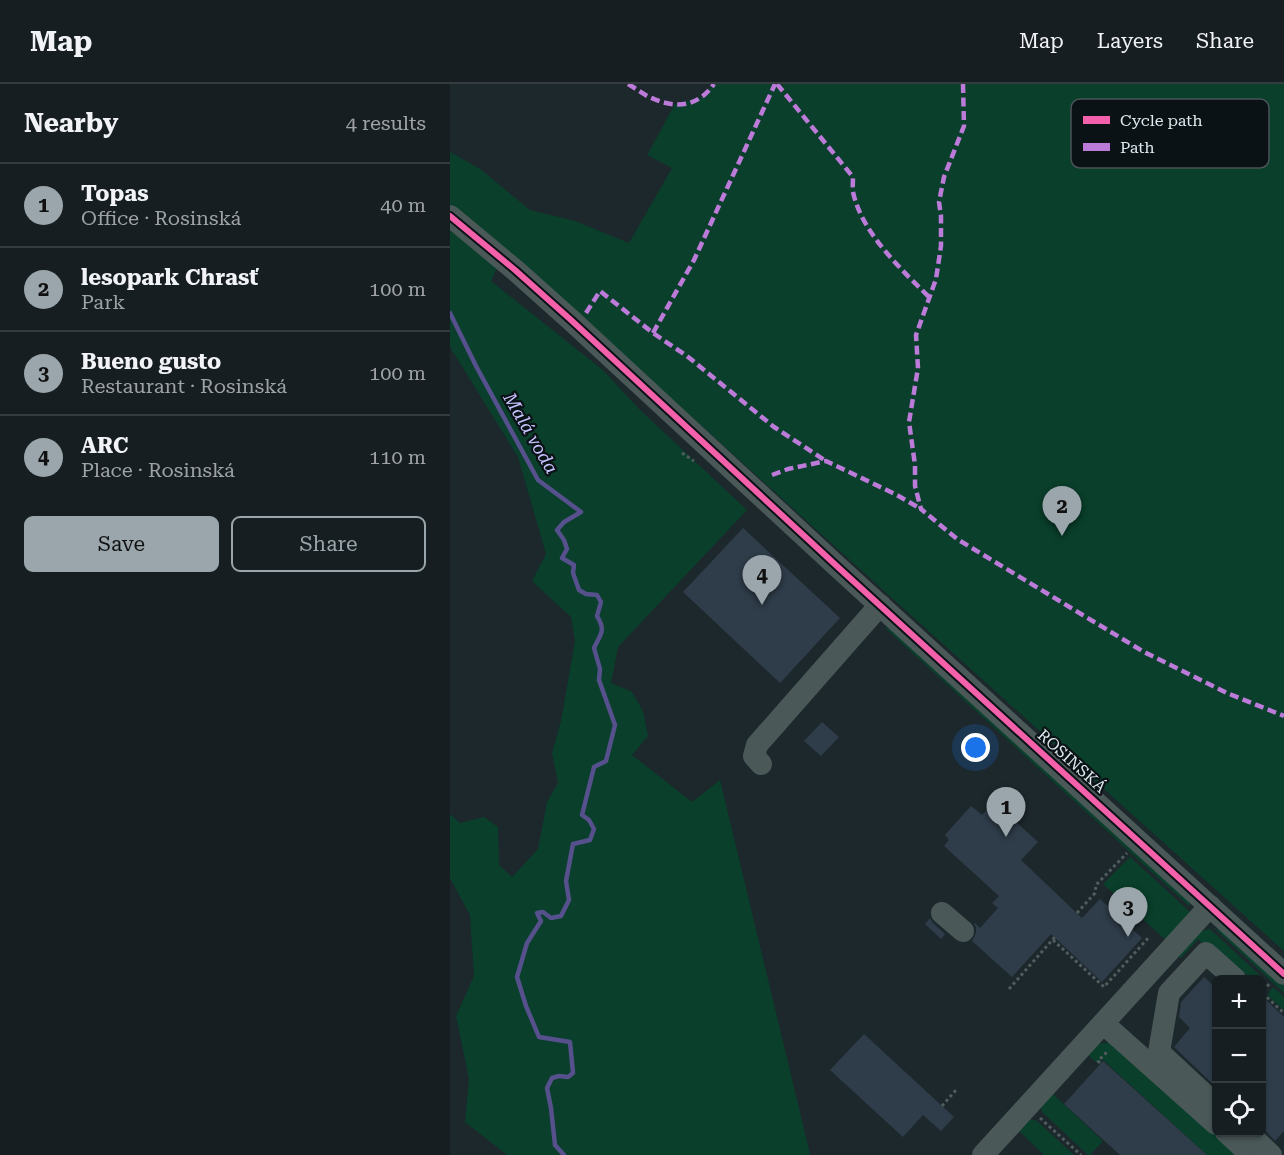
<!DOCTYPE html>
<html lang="en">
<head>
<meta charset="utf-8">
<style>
  body { margin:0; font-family:"Roboto Serif",serif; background:#232b2f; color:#f1f3f6 }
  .controls { position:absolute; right:18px; bottom:18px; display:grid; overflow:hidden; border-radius:9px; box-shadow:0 2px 4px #0004 }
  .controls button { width:54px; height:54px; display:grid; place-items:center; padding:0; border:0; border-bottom:2px solid #353c40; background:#161e22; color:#f1f3f6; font:30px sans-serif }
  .you { position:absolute; left:526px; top:664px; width:21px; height:21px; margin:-15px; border:4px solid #fff; border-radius:50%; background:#1a73e8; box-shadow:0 0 0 9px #1a73e833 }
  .badge { display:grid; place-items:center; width:39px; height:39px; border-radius:50%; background:#9aa6ab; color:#111; font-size:20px; font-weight:700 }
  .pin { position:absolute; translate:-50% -50px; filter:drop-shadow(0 2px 3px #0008) }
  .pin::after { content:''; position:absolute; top:32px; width:21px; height:18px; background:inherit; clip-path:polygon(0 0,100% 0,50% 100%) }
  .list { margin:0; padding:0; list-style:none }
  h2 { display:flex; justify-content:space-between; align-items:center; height:78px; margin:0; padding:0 24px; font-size:26px }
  h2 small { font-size:20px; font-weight:400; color:#9ea2a5 }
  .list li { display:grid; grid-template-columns:39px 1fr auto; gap:18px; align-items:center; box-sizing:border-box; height:84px; padding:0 24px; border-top:2px solid #353c40 }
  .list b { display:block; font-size:22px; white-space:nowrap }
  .list p { margin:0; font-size:20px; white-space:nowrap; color:#9ea2a5 }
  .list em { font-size:20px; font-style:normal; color:#9ea2a5 }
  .actions { display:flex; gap:12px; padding:18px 24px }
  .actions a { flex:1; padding:14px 0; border:2px solid #9aa6ab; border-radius:9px; text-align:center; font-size:21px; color:#9aa6ab }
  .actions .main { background:#9aa6ab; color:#111 }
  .icon { flex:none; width:33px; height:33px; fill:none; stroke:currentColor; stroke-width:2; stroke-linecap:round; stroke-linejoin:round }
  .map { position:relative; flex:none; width:834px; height:1071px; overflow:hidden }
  header { display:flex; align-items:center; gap:36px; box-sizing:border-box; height:84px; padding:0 30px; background:#161e22; border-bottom:2px solid #353c40 }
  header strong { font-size:28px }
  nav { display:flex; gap:33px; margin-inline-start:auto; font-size:21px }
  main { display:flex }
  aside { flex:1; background:#161e22 }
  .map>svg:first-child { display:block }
  .green { fill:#093f2b }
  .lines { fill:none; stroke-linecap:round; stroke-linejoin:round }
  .stream { stroke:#56508d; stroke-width:4.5 }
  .building { fill:#2f3d4a }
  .path { stroke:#505c5d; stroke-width:3; stroke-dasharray:3 3; stroke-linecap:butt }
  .minor { stroke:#4a5858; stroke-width:22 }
  .quiet { stroke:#bd7bd9; stroke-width:4.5; stroke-dasharray:9 4.5; stroke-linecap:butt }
  .cycleway-casing { stroke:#0a1216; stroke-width:10 }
  .cycleway { stroke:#f560ab; stroke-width:6 }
  .labels { text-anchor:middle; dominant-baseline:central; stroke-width:4.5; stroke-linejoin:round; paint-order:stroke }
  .street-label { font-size:16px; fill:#deeaef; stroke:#0a1216 }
  .water-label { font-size:18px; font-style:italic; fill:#c7c3fe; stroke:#0a1216 }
  .key { fill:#0a1216; stroke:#4a5357; stroke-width:1.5 }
  .key-label { font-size:16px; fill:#deeaef }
</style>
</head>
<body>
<header>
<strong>Map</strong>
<nav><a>Map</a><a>Layers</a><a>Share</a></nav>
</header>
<main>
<aside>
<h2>Nearby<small>4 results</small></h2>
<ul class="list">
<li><span class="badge">1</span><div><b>Topas</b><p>Office · Rosinská</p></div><em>40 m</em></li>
<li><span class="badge">2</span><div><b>lesopark Chrasť</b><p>Park</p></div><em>100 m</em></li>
<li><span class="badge">3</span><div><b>Bueno gusto</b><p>Restaurant · Rosinská</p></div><em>100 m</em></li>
<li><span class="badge">4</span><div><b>ARC</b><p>Place · Rosinská</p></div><em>110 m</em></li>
</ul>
<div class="actions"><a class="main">Save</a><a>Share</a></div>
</aside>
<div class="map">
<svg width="834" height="1071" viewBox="0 0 834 1071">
  <rect width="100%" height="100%" fill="#1d282d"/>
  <!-- green -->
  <g class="green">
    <path d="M262,0H834V867L433,506L56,165L41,197L154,287L189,325L297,426L168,563L161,599L182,608L193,627L198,652L182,671L242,718L270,696L360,1070L359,1071H57L15,1038L19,995L6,932L24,892L20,831L0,794V730L10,739L34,733L48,743L49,781L62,793L88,765L97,718L108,699L102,669L111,637L125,557L121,533L82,497L96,470L68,373L0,263V68L30,85L80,126L125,137L179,159L222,84L197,71L225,20L255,12Z"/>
    <path d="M434,543L444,546L739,817L740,823Z"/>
    <path d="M680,773L739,827L740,831L716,856L653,800Z"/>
    <path d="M764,844L776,849L834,902V909Z"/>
    <path d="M760,845L815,896L812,900V896L801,895L788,883L776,880L748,855L731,874L728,873C737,862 745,847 760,845Z"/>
    <path d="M822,904H824L834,913V926L818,912V910Z"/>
    <path d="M660,958L790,1071H757L652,975L647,979L637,970L649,960Z"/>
    <path d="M601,1008L653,1057L640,1071H638L592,1028L591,1022Z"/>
    <path d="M579,1035L587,1037L624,1071H594L567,1045Z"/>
  </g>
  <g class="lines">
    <!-- stream -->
    <path class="stream" d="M0,229L26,282L88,396L131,428L114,438L107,446L114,456L117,465L112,474L124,481L123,489L129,506L136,510L147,511L151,518L147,532C156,547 151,549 144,564L150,585L149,596L165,641L156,677L144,683L132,731L139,736L144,745L140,756L123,760L116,797L119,816L111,832L101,834L93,828L87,829L91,837L77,859L67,893L76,922L89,953L120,958L123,989L118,993L109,992L102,994L97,1004L101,1024L105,1061L114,1071"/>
  </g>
  <!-- building -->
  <g class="building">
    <path d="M293,444L390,534L330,599L233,508Z"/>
    <path d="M372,638L389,653L371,672L354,657Z"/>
    <path d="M544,718L588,758L571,776L632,834L650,815L692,854L652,898L601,850L562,893L522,857L526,849V843L524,840L525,839L530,844L548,824L542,819L549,812L494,762L499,756L495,751L521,722L532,731Z"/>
    <path d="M480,834L483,839L495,850L491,855L475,840Z"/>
    <path d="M754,893L766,904V1003L724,963L740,944L729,933L731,918Z"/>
    <path d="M812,912L834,933V1047L825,1057L812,1043Z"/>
    <path d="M414,950L504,1033L491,1047L473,1031L453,1053L380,986Z"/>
    <path d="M653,977L757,1071H670L614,1020Z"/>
  </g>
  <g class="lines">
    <!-- path -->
    <g class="path">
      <path d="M232,369L244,377"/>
      <path d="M627,829L645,809L646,801L677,769"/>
      <path d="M603,856L654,903L700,852"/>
      <path d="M819,900L812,909L834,929"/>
      <path d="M559,905L605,853"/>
      <path d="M650,979L648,977L658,967"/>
      <path d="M492,1022L506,1006"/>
      <path d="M590,1034L631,1071"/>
    </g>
    <!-- minor -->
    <g class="minor">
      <path d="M0,132L65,186L121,236L390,485L834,890"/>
      <path d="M311,680L304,672L307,661L430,521"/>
      <path d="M492,829L513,847"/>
      <path d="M654,940L766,1040"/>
      <path d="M766,1021L709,968L719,909L756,869L785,895"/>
      <path d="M776,1048L801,1071"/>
      <path d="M797,1048L821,1071"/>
      <path d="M533,1071L760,822"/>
    </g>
    <!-- quiet -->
    <g class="quiet">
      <path d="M178,0C187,5 195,12 204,15C227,25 249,22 264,0"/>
      <path d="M327,0L403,93C403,99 402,106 404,112C414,151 452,186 480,214"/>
      <path d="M513,0L514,42L494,93L489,118L491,132V162L486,195L466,251L468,284L459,338L465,381V402L471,425L507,455L694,568L777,609L834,632"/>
      <path d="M136,229L150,207L203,249L237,272L324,343L376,377"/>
      <path d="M203,249L244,176L325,0"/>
      <path d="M322,391L338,385L376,377L445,410L471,425"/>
    </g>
    <defs>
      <path id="cycleway" d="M0,132L65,186L121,236L390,485L834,890"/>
    </defs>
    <!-- cycleway casing -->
    <use href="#cycleway" class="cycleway-casing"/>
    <!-- cycleway -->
    <use href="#cycleway" class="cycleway"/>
  </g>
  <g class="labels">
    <!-- street labels -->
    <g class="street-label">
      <text transform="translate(622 677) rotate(42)">ROSINSKÁ</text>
    </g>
    <!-- water labels -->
    <g class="water-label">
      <text transform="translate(81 349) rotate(60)">Malá voda</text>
    </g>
  </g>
  <!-- legend -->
  <rect x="621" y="15" width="198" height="69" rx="9" class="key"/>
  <rect x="633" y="32" width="27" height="8" fill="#f560ab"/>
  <rect x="633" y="59" width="27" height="8" fill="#bd7bd9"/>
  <g class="key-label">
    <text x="670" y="42">Cycle path</text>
    <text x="670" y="69">Path</text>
  </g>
</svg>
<div class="controls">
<button>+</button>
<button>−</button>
<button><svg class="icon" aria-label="locate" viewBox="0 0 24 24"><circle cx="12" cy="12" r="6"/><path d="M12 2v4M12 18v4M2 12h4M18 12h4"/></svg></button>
</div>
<div class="you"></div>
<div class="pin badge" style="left:556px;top:753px">1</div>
<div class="pin badge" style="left:612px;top:452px">2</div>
<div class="pin badge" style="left:678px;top:853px">3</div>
<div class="pin badge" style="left:312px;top:521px">4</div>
</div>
</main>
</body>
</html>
